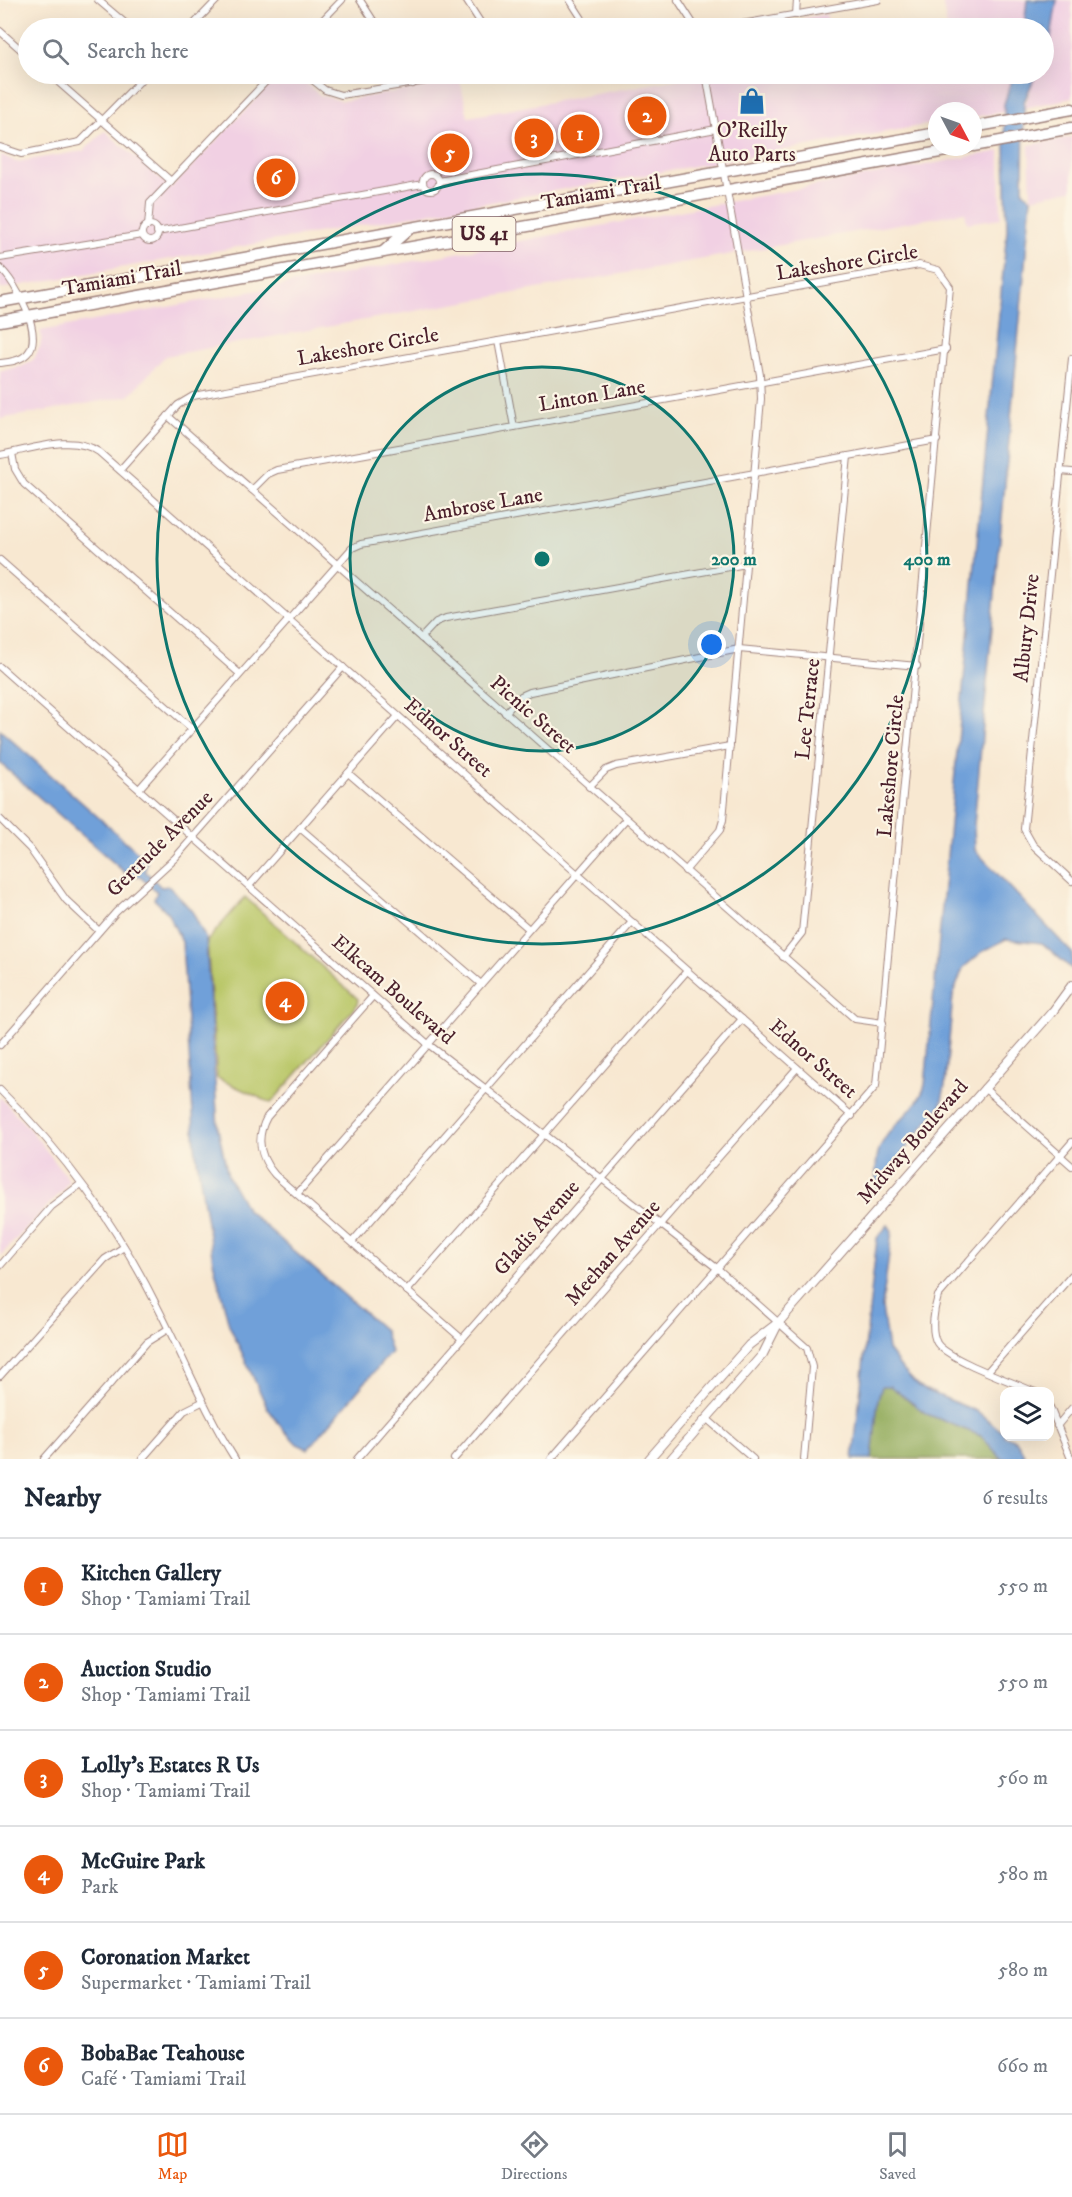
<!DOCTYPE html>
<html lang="en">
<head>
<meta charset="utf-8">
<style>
  body { margin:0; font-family:"IM FELL DW Pica",serif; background:#f2f2f3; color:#1f2937 }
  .controls { position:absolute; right:18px; bottom:18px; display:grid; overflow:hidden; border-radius:12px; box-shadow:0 6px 24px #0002 }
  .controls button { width:54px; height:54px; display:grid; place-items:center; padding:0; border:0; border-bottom:2px solid #e0e1e3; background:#fff; color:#1f2937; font:30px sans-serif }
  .compass { position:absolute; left:928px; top:102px; width:54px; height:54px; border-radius:50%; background:#fff; box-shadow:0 6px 24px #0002; rotate:131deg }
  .you { position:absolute; left:712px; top:645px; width:21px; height:21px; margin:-15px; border:4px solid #fff; border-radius:50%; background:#1a73e8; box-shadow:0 0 0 9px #1a73e833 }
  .badge { display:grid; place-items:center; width:39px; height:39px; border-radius:50%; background:#ea580c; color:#fff; font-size:20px; font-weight:700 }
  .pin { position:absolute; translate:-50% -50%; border:3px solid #fff; box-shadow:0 2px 6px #0006 }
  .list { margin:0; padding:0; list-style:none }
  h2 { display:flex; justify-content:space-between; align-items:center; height:78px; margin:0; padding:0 24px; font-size:26px }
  h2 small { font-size:20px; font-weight:400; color:#747a83 }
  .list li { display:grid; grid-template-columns:39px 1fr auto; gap:18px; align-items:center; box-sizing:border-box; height:96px; padding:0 24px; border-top:2px solid #e0e1e3 }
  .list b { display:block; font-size:22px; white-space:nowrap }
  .list p { margin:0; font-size:20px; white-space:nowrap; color:#747a83 }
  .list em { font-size:20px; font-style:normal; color:#747a83 }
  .icon { flex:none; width:33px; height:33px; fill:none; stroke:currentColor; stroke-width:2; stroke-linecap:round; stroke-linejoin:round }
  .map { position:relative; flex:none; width:1072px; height:1459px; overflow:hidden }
  .search { position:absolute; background:#fff; box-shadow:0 6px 24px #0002; left:18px; right:18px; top:18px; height:66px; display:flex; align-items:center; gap:15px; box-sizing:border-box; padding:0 21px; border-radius:33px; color:#747a83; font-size:22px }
  .sheet { height:654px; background:#fff }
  nav { display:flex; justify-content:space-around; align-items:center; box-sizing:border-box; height:84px; border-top:2px solid #e0e1e3; background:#fff; font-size:16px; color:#747a83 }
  nav a { display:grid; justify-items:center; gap:3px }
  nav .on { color:#ea580c }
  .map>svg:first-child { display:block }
  .built { fill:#f1d0e3 }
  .green { fill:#bac769; stroke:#82734a; stroke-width:1.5 }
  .forest { fill:#93ac5d; stroke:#6e6644; stroke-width:1.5 }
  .water { fill:#6fa0d9; stroke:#5c6082; stroke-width:1.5 }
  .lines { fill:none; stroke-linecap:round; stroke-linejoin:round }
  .minor-casing { stroke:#a1847e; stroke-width:8 }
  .tertiary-casing { stroke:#a1847e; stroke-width:10 }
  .primary-casing { stroke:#a1847e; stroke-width:13 }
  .minor { stroke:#fff; stroke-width:6 }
  .tertiary { stroke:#fff; stroke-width:8 }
  .primary { stroke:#fff; stroke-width:10 }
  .ring { fill:none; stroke:#0f766e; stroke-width:3 }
  .labels { text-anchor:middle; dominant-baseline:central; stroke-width:4.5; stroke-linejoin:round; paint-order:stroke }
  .shield { fill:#fcf5e5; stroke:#7f5f63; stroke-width:1.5 }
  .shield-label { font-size:20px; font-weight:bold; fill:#4a1f2b }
  .poi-label { font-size:21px; fill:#4a1f2b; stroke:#fcf5e5 }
  .street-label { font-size:21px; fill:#4a1f2b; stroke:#fcf5e5 }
  .centre { fill:#0f766e; stroke:#fcf5e5; stroke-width:3 }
  .ring-label { font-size:18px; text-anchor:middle; font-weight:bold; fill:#0f766e; stroke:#fcf5e5; stroke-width:4.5; stroke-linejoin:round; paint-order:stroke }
</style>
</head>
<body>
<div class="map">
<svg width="1072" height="1459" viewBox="0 0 1072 1459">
  <rect width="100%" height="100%" fill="#fcf5e5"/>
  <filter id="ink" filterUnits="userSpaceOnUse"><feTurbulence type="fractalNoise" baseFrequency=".0167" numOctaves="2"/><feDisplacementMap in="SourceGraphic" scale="12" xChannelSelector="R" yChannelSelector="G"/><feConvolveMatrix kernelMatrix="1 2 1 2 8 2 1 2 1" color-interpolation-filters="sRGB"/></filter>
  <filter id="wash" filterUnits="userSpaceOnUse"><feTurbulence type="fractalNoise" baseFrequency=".008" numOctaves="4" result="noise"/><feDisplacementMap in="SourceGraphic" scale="24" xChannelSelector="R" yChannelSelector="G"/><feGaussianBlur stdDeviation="1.35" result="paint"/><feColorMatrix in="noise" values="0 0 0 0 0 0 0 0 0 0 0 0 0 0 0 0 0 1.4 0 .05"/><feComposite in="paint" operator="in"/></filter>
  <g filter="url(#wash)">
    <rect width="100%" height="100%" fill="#f8e8d1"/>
    <!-- built -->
    <g class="built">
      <path d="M942,0H1027L1024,28H947Z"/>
      <path d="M1057,0H1072V98L1024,108L1036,74H1044V57L1050,43Z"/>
      <path d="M826,14L829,28H805L803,18Z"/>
      <path d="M280,74H295L320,95L342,101L460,80L468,117L707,74H1014L1004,104V112L973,117V111H937V123L0,289V154L16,162L83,151L105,131L171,188Z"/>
      <path d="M1072,137V190L1031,198L1029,145Z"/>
      <path d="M1000,151L1001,218L967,223L965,212L165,356L129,396L0,419V371L23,366L34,359L40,346L42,337L40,331Z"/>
      <path d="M0,1097L33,1133L69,1180L63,1190L0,1256Z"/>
    </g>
    <!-- green -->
    <path class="green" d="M245,897L358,999L357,1005L271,1103L217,1078L207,941Z"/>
    <!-- forest -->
    <path class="forest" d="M882,1386H890L927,1414L981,1436L1002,1459H872L878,1400Z"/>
    <!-- water -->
    <g class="water">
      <path d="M1027,0H1057L1050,43L1044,57V28H1024Z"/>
      <path d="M1014,74H1036L1024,102L1023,192L1031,198L974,825L975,850L1072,953V969L1042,943L1006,939L982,952L963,968L953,995L945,1086L941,1105L903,1152L902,1160L876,1190C876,1178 875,1165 878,1153C886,1125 918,1112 925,1085L1007,230L1004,104Z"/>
      <path d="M0,730L142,856L147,862L145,871L161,887L169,886L192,911L206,939L218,1129L228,1176L247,1210L384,1330L391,1352L308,1449L297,1444L282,1428L267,1407L229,1325L213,1261L195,1147L182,942L167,912L154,899L157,892L139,876L130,877L0,763Z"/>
      <path d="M888,1225L892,1231L882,1307L888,1350L903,1370L919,1387L978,1412L1004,1433V1436C1017,1437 1022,1449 1026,1459H1002L981,1436L927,1414L890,1386H882L878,1400L872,1459H853L877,1238Z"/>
    </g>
  </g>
  <g filter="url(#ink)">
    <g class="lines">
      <defs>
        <g id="minor">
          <path d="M98,0L131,28"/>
          <path d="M360,0L378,28"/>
          <path d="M466,0L484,28"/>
          <path d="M570,0L588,28"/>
          <path d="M678,0L696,28"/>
          <path d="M796,15L797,0"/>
          <path d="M190,28L217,0"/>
          <path d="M315,28L342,0"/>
          <path d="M719,28L878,0"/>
          <path d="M0,31L28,56"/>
          <path d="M49,74L171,181"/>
          <path d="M305,74L325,90L341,95L469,74"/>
          <path d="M407,74L413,84"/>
          <path d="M0,147L21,154L80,142L147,74"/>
          <circle cx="431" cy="182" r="8"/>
          <path d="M439,181L716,129"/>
          <circle cx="150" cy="233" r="8"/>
          <path d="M148,226L150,203L273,74"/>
          <path d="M157,232L423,184"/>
          <path d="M0,258L142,235"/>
          <path d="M0,268C16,282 45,336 27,354C20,361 9,362 0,363"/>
          <path d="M498,341L514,427"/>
          <path d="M1072,358L1024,829L1033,845L1072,881"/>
          <path d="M168,416L855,1019L883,1023"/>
          <path d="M12,453L15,469L24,484L240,674"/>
          <path d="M0,455C30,450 72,433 99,452L852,1116"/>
          <path d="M120,470L178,405L193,396L919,265L938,270L950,287L876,1086L551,1459"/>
          <path d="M1060,471L1072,472"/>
          <path d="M252,490L268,474L277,470L946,349"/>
          <path d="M0,560L192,729"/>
          <path d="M421,638L436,622L446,618L746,564"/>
          <path d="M0,667L428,1044L718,1269L807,1348L812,1367L804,1459"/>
          <path d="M505,713L521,696L530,692L739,649L917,666"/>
          <path d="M348,773L529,929"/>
          <path d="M589,787L606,770L616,766L730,746"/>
          <path d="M139,789L352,548L361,544L937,440"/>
          <path d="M0,819L30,849L66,900L99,931"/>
          <path d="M300,828L481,984"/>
          <path d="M685,871L720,830L723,820L761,399L760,375L706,74"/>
          <path d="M249,886L398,716"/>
          <path d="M783,957L802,933L848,456"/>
          <path d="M373,996L267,1117C256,1137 259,1157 275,1175L462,1339"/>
          <path d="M0,1045L116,912L175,858L343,667"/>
          <path d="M984,1088L1072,1166"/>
          <path d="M0,1090C63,1151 117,1226 156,1304C183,1356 204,1410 235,1459"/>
          <path d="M297,1194L626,819"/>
          <path d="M352,1242L632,922"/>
          <path d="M0,1266L52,1206L81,1184"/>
          <path d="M407,1291L687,971"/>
          <path d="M988,1371L1072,1275"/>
          <path d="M0,1376L105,1259L124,1247"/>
          <path d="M1035,1392C1015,1383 947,1359 937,1343C930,1331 934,1309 938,1296L1072,1142"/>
          <path d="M1050,1407L1071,1459"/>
          <path d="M706,1418L753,1459"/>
          <path d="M1057,1426L1072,1408"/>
          <path d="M44,1459L147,1342L168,1329"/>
          <path d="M142,1459L184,1411L202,1402"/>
          <path d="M357,1459L742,1019"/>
          <path d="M454,1459L797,1068"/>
        </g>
        <g id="tertiary">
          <path d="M649,1459L749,1345L779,1322L1053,1011L1072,985"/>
          <path d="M671,1459L763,1354L778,1324"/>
        </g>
        <g id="primary">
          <path d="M973,127L1072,109"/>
          <path d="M973,146L1072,128"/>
          <path d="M383,252L408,230"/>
          <path d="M0,302L937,133"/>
          <path d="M0,321L968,147"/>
        </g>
      </defs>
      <!-- minor casing -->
      <use href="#minor" class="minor-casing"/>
      <!-- tertiary casing -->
      <use href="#tertiary" class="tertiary-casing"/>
      <!-- primary casing -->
      <use href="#primary" class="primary-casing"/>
      <!-- minor -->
      <use href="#minor" class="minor"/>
      <!-- tertiary -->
      <use href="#tertiary" class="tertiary"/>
      <!-- primary -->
      <use href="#primary" class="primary"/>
    </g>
  </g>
  <!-- distance rings -->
  <circle cx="542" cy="559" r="192" fill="#0f766e" fill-opacity=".12"/>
  <g class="ring">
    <circle cx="542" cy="559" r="192"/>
    <circle cx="542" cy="559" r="385"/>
  </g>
  <!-- icons -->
  <defs>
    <symbol id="shop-bare" viewBox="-9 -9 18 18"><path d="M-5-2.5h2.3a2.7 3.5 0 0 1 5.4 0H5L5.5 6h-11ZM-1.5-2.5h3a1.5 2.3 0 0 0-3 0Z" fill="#1f6fb2" stroke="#fcf5e5" stroke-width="2.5" paint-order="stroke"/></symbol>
  </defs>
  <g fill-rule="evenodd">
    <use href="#shop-bare" x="733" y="82" width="38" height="38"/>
  </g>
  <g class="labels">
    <!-- shield labels -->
    <rect class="shield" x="452.5" y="217" width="63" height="34" rx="4.5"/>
    <g class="shield-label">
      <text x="484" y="234">US 41</text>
    </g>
    <!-- poi labels -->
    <g class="poi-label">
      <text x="752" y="131">O'Reilly<tspan x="752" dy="24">Auto Parts</tspan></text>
    </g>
    <!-- street labels -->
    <g class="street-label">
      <text transform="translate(601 193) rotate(-10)">Tamiami Trail</text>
      <text transform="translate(847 263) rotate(-9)">Lakeshore Circle</text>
      <text transform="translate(122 279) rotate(-10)">Tamiami Trail</text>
      <text transform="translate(368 347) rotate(-10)">Lakeshore Circle</text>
      <text transform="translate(592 396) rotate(-10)">Linton Lane</text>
      <text transform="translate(483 505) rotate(-10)">Ambrose Lane</text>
      <text transform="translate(1027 628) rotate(-84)">Albury Drive</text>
      <text transform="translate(808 709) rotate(-84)">Lee Terrace</text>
      <text transform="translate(533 715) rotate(41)">Picnic Street</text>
      <text transform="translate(448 738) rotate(41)">Ednor Street</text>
      <text transform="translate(891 766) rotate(-85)">Lakeshore Circle</text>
      <text transform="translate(160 844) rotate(-45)">Gertrude Avenue</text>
      <text transform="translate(393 990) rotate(41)">Elkcam Boulevard</text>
      <text transform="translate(813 1059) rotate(41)">Ednor Street</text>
      <text transform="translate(913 1142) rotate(-49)">Midway Boulevard</text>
      <text transform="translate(537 1228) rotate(-49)">Gladis Avenue</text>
      <text transform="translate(613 1253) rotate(-49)">Meehan Avenue</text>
    </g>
  </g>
  <circle cx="542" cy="559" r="9" class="centre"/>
  <g class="ring-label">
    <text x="734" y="565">200 m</text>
    <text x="927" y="565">400 m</text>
  </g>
</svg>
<div class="controls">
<button><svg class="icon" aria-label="layers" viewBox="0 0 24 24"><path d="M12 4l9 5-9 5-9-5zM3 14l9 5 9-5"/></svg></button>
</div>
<svg class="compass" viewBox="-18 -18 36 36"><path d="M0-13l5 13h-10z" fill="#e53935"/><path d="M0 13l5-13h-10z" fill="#747a83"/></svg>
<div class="you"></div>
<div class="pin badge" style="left:580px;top:134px">1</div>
<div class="pin badge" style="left:647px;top:116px">2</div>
<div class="pin badge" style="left:534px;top:138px">3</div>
<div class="pin badge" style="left:285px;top:1001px">4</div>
<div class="pin badge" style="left:450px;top:153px">5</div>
<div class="pin badge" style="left:276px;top:178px">6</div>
<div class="search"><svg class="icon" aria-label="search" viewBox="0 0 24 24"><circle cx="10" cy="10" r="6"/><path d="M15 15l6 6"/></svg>Search here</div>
</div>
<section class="sheet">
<h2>Nearby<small>6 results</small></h2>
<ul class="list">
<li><span class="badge">1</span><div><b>Kitchen Gallery</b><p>Shop · Tamiami Trail</p></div><em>550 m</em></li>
<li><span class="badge">2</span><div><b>Auction Studio</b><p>Shop · Tamiami Trail</p></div><em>550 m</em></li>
<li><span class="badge">3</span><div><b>Lolly's Estates R Us</b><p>Shop · Tamiami Trail</p></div><em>560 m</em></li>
<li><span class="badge">4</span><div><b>McGuire Park</b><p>Park</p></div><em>580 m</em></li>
<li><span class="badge">5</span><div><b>Coronation Market</b><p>Supermarket · Tamiami Trail</p></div><em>580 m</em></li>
<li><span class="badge">6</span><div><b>BobaBae Teahouse</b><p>Café · Tamiami Trail</p></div><em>660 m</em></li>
</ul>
</section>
<nav>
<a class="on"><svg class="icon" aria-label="map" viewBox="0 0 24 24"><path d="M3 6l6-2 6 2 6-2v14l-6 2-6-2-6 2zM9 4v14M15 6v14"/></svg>Map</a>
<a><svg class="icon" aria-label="directions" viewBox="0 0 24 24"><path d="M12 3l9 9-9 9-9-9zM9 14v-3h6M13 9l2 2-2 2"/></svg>Directions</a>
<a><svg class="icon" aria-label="saved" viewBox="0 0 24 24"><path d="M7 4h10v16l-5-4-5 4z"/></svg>Saved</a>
</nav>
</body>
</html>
